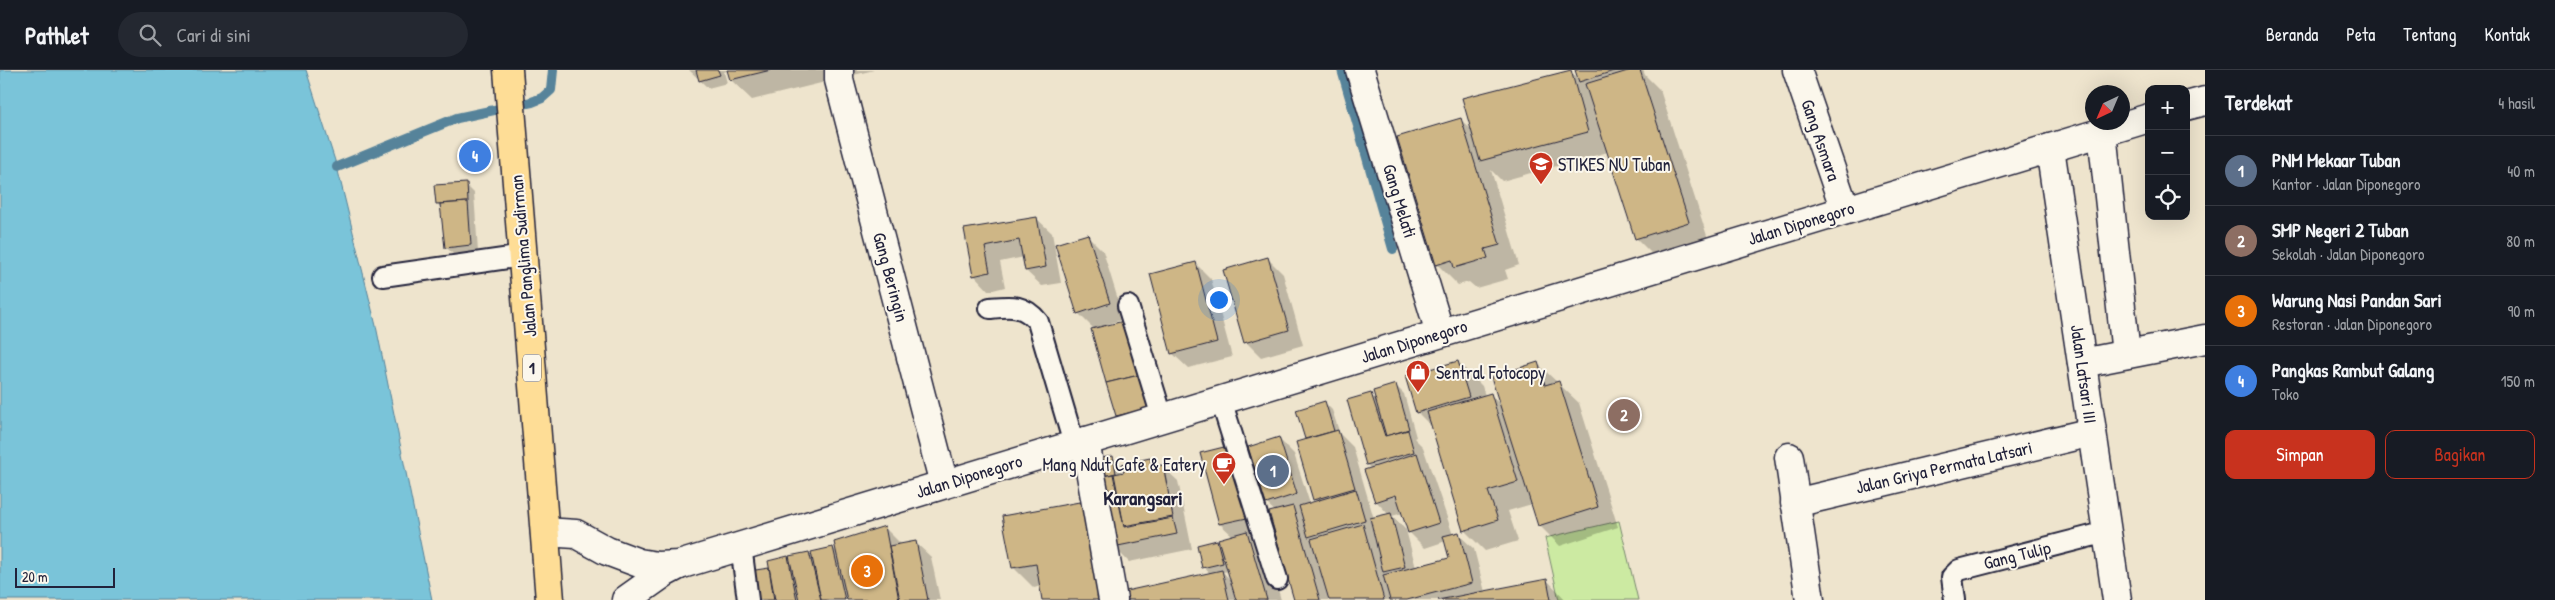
<!DOCTYPE html>
<html lang="id">
<head>
<meta charset="utf-8">
<style>
  body { margin:0; font-family:"Patrick Hand",sans-serif; background:#242831; color:#f1f3f6 }
  .controls { position:absolute; right:15px; top:15px; display:grid; overflow:hidden; border-radius:10px; box-shadow:0 5px 20px #0002 }
  .controls button { width:45px; height:45px; display:grid; place-items:center; padding:0; border:0; border-bottom:1px solid #363941; background:#171b24; color:#f1f3f6; font:25px sans-serif }
  .compass { position:absolute; left:2085px; top:15px; width:45px; height:45px; border-radius:50%; background:#171b24; box-shadow:0 5px 20px #0002; rotate:224deg }
  .scale { position:absolute; left:15px; bottom:12px; width:100px; box-sizing:border-box; padding-left:5px; border:2px solid #22223b; border-top:0; font-size:14px; line-height:18px; white-space:nowrap; color:#22223b; -webkit-text-stroke:4px #fbf7ec; paint-order:stroke }
  .you { position:absolute; left:1218px; top:229px; width:18px; height:18px; margin:-12px; border:4px solid #fff; border-radius:50%; background:#1a73e8; box-shadow:0 0 0 8px #1a73e833 }
  .badge { display:grid; place-items:center; width:32px; height:32px; border-radius:50%; background:#c8321e; color:#fff; font-size:16px; font-weight:700 }
  .pin { position:absolute; translate:-50% -50%; border:2px solid #fff; box-shadow:0 1px 5px #0006 }
  .list { margin:0; padding:0; list-style:none }
  h2 { display:flex; justify-content:space-between; align-items:center; height:65px; margin:0; padding:0 20px; font-size:21px }
  h2 small { font-size:16px; font-weight:400; color:#9ea1a6 }
  .list li { display:grid; grid-template-columns:32px 1fr auto; gap:15px; align-items:center; box-sizing:border-box; height:70px; padding:0 20px; border-top:1px solid #363941 }
  .list b { display:block; font-size:19px; white-space:nowrap }
  .list p { margin:0; font-size:16px; white-space:nowrap; color:#9ea1a6 }
  .list em { font-size:16px; font-style:normal; color:#9ea1a6 }
  .actions { display:flex; gap:10px; padding:15px 20px }
  .actions a { flex:1; padding:11px 0; border:1px solid #c8321e; border-radius:10px; text-align:center; font-size:18px; color:#c8321e }
  .actions .main { background:#c8321e; color:#fff }
  .icon { flex:none; width:28px; height:28px; fill:none; stroke:currentColor; stroke-width:2; stroke-linecap:round; stroke-linejoin:round }
  .map { position:relative; flex:none; width:2205px; height:530px; overflow:hidden }
  header { display:flex; align-items:center; gap:30px; box-sizing:border-box; height:70px; padding:0 25px; background:#171b24; border-bottom:1px solid #363941 }
  header strong { font-size:24px }
  nav { display:flex; gap:28px; margin-inline-start:auto; font-size:18px }
  .search { width:350px; height:45px; background:#242831; display:flex; align-items:center; gap:12px; box-sizing:border-box; padding:0 18px; border-radius:28px; color:#9ea1a6; font-size:19px }
  main { display:flex }
  aside { flex:1; background:#171b24 }
  .map>svg:first-child { display:block }
  .green { fill:#cceaa2; stroke:#77866e }
  .water { fill:#7ac4d9; stroke:#57839a }
  .shadow { fill:#0003; fill-rule:evenodd }
  .lines { fill:none; stroke-linecap:round; stroke-linejoin:round }
  .stream { stroke:#57839a; stroke-width:10 }
  .building { fill:#ceb686; stroke:#22223b }
  .lane-casing { stroke:#22223b; stroke-width:24 }
  .street-casing { stroke:#22223b; stroke-width:31 }
  .secondary-casing { stroke:#22223b; stroke-width:31 }
  .highway-casing { stroke:#22223b; stroke-width:31 }
  .lane { stroke:#fbf7ec; stroke-width:20 }
  .street { stroke:#fbf7ec; stroke-width:28 }
  .secondary { stroke:#fbf7ec; stroke-width:28 }
  .highway { stroke:#fedd96; stroke-width:28 }
  .labels { text-anchor:middle; dominant-baseline:central; stroke-width:4; stroke-linejoin:round; paint-order:stroke }
  .shield { fill:#fbf7ec; stroke:#636270; stroke-width:1 }
  .shield-label { font-size:16px; font-weight:bold; fill:#22223b }
  .street-label { font-size:18px; fill:#22223b; stroke:#fbf7ec }
  .poi-label { font-size:18px; fill:#22223b; stroke:#fbf7ec; text-anchor:start }
  .quarter-label { font-size:20px; font-weight:bold; fill:#22223b; stroke:#fbf7ec }
</style>
</head>
<body>
<header>
<strong>Pathlet</strong>
<div class="search"><svg class="icon" aria-label="search" viewBox="0 0 24 24"><circle cx="10" cy="10" r="6"/><path d="M15 15l6 6"/></svg>Cari di sini</div>
<nav><a>Beranda</a><a>Peta</a><a>Tentang</a><a>Kontak</a></nav>
</header>
<main>
<div class="map">
<svg width="2205" height="530" viewBox="0 0 2205 530">
  <rect width="100%" height="100%" fill="#eee4cd"/>
  <filter id="ink" filterUnits="userSpaceOnUse"><feTurbulence type="fractalNoise" baseFrequency=".02" numOctaves="2"/><feDisplacementMap in="SourceGraphic" scale="10" xChannelSelector="R" yChannelSelector="G"/><feConvolveMatrix kernelMatrix="1 2 1 2 8 2 1 2 1" color-interpolation-filters="sRGB"/></filter>
  <g filter="url(#ink)">
    <!-- green -->
    <path class="green" d="M1619,451L1638,530H1559L1545,468Z"/>
    <!-- water -->
    <path class="water" d="M0,0H306L337,97L376,256L432,530H0Z"/>
    <!-- shadow -->
    <g class="shadow">
      <path d="M689,0H874L752,30L731,10L729,0L724,2L727,13L708,18Z"/>
      <path d="M1576,0H1643L1645,5L1660,20L1709,172L1657,189L1636,168L1608,82L1502,111L1491,100L1519,195L1505,200L1508,209L1476,218L1469,212L1458,215L1437,194L1461,50L1473,61L1570,1L1580,10Z"/>
      <path d="M466,115L474,123L478,182L454,185L446,177L442,139L437,133Z"/>
      <path d="M1036,148L1052,163L1061,213L1042,216L1026,201L1024,187L1000,192L1005,217L989,221L974,205L966,160Z"/>
      <path d="M1087,165L1103,181L1124,249L1108,254L1109,256L1157,345L1125,354L1117,346L1095,260L1078,243Z"/>
      <path d="M1267,188L1283,204L1303,275L1261,287L1246,272Z"/>
      <path d="M1196,194L1211,209L1232,287L1188,298L1172,283Z"/>
      <path d="M1458,292L1482,316L1485,326L1490,324L1501,335L1538,294L1579,333L1618,457L1560,476L1539,455L1532,434L1508,441L1518,471L1485,481L1464,460L1433,358L1417,342Z"/>
      <path d="M1396,316L1404,324L1416,367L1414,368L1423,377L1453,465L1458,464L1474,479L1485,522L1547,510L1566,530H1295L1276,442L1267,434L1249,378L1278,368L1294,384L1310,434L1317,432L1314,429L1308,370L1297,341L1324,332L1332,340L1340,364L1353,377L1374,449L1389,445L1376,431L1371,399L1367,395L1371,325L1377,331ZM1403,443L1409,462L1425,478L1446,471L1451,489L1416,498L1406,460L1392,446Z"/>
      <path d="M1228,378L1261,463L1250,465L1268,483L1281,530H1130L1210,504L1204,497L1216,471L1222,477L1233,466L1220,454ZM1229,501L1231,511L1223,502Z"/>
      <path d="M1113,387L1121,395L1122,404L1150,389L1157,397L1162,396L1178,411L1192,479L1129,492L1114,477L1100,408ZM1140,452V456L1118,458Z"/>
      <path d="M1085,432L1044,530L1041,516L1034,518L1013,497Z"/>
      <path d="M885,458L902,475L915,472L931,487L940,530H755L750,502L770,499L769,492L809,483L813,488L833,478L837,482Z"/>
    </g>
    <g class="lines">
      <!-- stream -->
      <g class="stream">
        <path d="M1342,0L1393,179"/>
        <path d="M337,97L457,48L532,32L542,28L551,20L553,0"/>
      </g>
    </g>
    <!-- building -->
    <g class="building">
      <path d="M696,0H718L720,5L699,11Z"/>
      <path d="M727,0H771L730,10Z"/>
      <path d="M1571,0L1588,62L1480,91L1462,28Z"/>
      <path d="M1575,0H1617L1579,12Z"/>
      <path d="M1631,0H1640L1689,152L1635,169L1585,14Z"/>
      <path d="M1461,48L1500,175L1485,179L1488,188L1454,198L1452,190L1436,195L1397,67Z"/>
      <path d="M467,113L468,132L436,134L434,115Z"/>
      <path d="M468,132L471,175L445,178L440,134Z"/>
      <path d="M1037,147L1046,197L1025,201L1019,170L985,177L990,202L973,206L964,159Z"/>
      <path d="M1088,164L1110,233L1077,244L1055,174Z"/>
      <path d="M1268,187L1289,260L1244,273L1223,200Z"/>
      <path d="M1196,192L1217,272L1171,284L1150,204Z"/>
      <path d="M1124,251L1139,305L1106,313L1091,259Z"/>
      <path d="M1458,291L1469,327L1416,343L1405,306Z"/>
      <path d="M1538,292L1545,315L1559,311L1598,437L1538,456L1491,307Z"/>
      <path d="M1139,305L1150,338L1116,346L1106,313Z"/>
      <path d="M1396,314L1409,359L1386,366L1373,321Z"/>
      <path d="M1371,323L1385,366L1408,360L1414,382L1366,395L1347,330Z"/>
      <path d="M1491,323L1518,412L1488,421L1498,450L1463,461L1427,342Z"/>
      <path d="M1325,331L1334,361L1305,369L1296,340Z"/>
      <path d="M1338,360L1355,418L1313,430L1296,372Z"/>
      <path d="M1279,367L1297,424L1266,434L1248,377Z"/>
      <path d="M1228,376L1247,448L1219,454L1200,383Z"/>
      <path d="M1417,383L1439,453L1408,463L1396,425L1375,432L1364,400Z"/>
      <path d="M1113,386L1116,403L1099,407L1095,389Z"/>
      <path d="M1150,388L1152,396L1163,395L1173,447L1124,456L1114,404L1124,402L1122,394Z"/>
      <path d="M1113,404L1124,457L1173,448L1177,464L1113,477L1099,407Z"/>
      <path d="M1356,419L1365,450L1308,467L1299,436Z"/>
      <path d="M1085,431L1104,530H1042L1036,494L1012,498L1002,446Z"/>
      <path d="M1293,436L1320,530H1294L1269,442Z"/>
      <path d="M1391,443L1405,497L1383,502L1370,448Z"/>
      <path d="M1363,454L1384,530H1329L1311,469Z"/>
      <path d="M885,456L899,530H847L834,472Z"/>
      <path d="M1247,461L1267,530H1236L1218,469Z"/>
      <path d="M1459,462L1472,513L1407,530H1390L1383,505L1449,488L1443,466Z"/>
      <path d="M1217,470L1223,493L1202,498L1197,475Z"/>
      <path d="M916,471L928,530H900L889,476Z"/>
      <path d="M833,477L845,530H821L811,482Z"/>
      <path d="M809,482L821,530H799L789,486Z"/>
      <path d="M788,486L797,530H775L768,491Z"/>
      <path d="M769,498L774,530H754L749,501Z"/>
      <path d="M1222,500L1229,530H1128L1126,521Z"/>
      <path d="M1547,509L1551,530H1438Z"/>
    </g>
    <g class="lines">
      <defs>
        <g id="lane">
          <path d="M383,206L523,186"/>
          <path d="M1128,236L1162,347"/>
          <path d="M990,238C1011,236 1024,234 1038,252L1074,374"/>
          <path d="M1221,330L1277,509"/>
          <path d="M741,476L748,530"/>
          <path d="M1955,530L1952,507L1959,500L2107,462"/>
        </g>
        <g id="street">
          <path d="M839,0V10L944,414"/>
          <path d="M1360,0L1440,263"/>
          <path d="M1797,0L1845,140"/>
          <path d="M2102,62L2126,284"/>
          <path d="M2050,78L2117,530"/>
          <path d="M2082,293L2205,269"/>
          <path d="M1085,371L1113,530"/>
          <path d="M1789,387L1810,530"/>
          <path d="M1795,433L2092,362"/>
        </g>
        <g id="secondary">
          <path d="M2186,36L2205,31"/>
          <path d="M545,462L576,464L607,481L639,493L657,496L679,495L2149,48"/>
          <path d="M626,530L664,503L679,495"/>
        </g>
        <path id="highway" d="M508,0L550,530"/>
      </defs>
      <!-- lane casing -->
      <use href="#lane" class="lane-casing"/>
      <!-- street casing -->
      <use href="#street" class="street-casing"/>
      <!-- secondary casing -->
      <use href="#secondary" class="secondary-casing"/>
      <!-- highway casing -->
      <use href="#highway" class="highway-casing"/>
      <!-- lane -->
      <use href="#lane" class="lane"/>
      <!-- street -->
      <use href="#street" class="street"/>
      <!-- secondary -->
      <use href="#secondary" class="secondary"/>
      <!-- highway -->
      <use href="#highway" class="highway"/>
    </g>
  </g>
  <!-- icons -->
  <defs>
    <symbol id="university-pin" viewBox="-11 -11 22 30"><path d="M0 17L-7.5 6A9.5 9.5 0 1 1 7.5 6Z" fill="#c8321e" stroke="#fbf7ec"/><path d="M0-5L7-2L0 1L-7-2ZM-4 1L0 2.5L4 1V4Q0 6-4 4Z" fill="#fff"/></symbol>
    <symbol id="shop-pin" viewBox="-11 -11 22 30"><path d="M0 17L-7.5 6A9.5 9.5 0 1 1 7.5 6Z" fill="#c8321e" stroke="#fbf7ec"/><path d="M-5-2.5h2.3a2.7 3.5 0 0 1 5.4 0H5L5.5 6h-11ZM-1.5-2.5h3a1.5 2.3 0 0 0-3 0Z" fill="#fff"/></symbol>
    <symbol id="cafe-pin" viewBox="-11 -11 22 30"><path d="M0 17L-7.5 6A9.5 9.5 0 1 1 7.5 6Z" fill="#c8321e" stroke="#fbf7ec"/><path d="M-5.5-4.5H6V0H3Q3 3.5 0 3.5H-2.5Q-5.5 3.5-5.5 0ZM3-3.2v2h1.7v-2ZM-6 4.5H4V6H-6Z" fill="#fff"/></symbol>
  </defs>
  <g fill-rule="evenodd">
    <use href="#university-pin" x="1527" y="80" width="28" height="38"/>
    <use href="#shop-pin" x="1404" y="288" width="28" height="38"/>
    <use href="#cafe-pin" x="1210" y="380" width="28" height="38"/>
  </g>
  <g class="labels">
    <!-- shield labels -->
    <rect class="shield" x="523" y="284.5" width="18" height="27" rx="4"/>
    <g class="shield-label">
      <text x="532" y="298">1</text>
    </g>
    <!-- street labels -->
    <g class="street-label">
      <text transform="translate(1821 70) rotate(71)">Gang Asmara</text>
      <text transform="translate(1400 131) rotate(73)">Gang Melati</text>
      <text transform="translate(1801 153) rotate(-17)">Jalan Diponegoro</text>
      <text transform="translate(523 186) rotate(-95)">Jalan Panglima Sudirman</text>
      <text transform="translate(891 207) rotate(75)">Gang Beringin</text>
      <text transform="translate(1414 271) rotate(-17)">Jalan Diponegoro</text>
      <text transform="translate(2084 304) rotate(82)">Jalan Latsari III</text>
      <text transform="translate(1944 397) rotate(-13)">Jalan Griya Permata Latsari</text>
      <text transform="translate(969 406) rotate(-17)">Jalan Diponegoro</text>
      <text transform="translate(2017 485) rotate(-14)">Gang Tulip</text>
    </g>
    <!-- poi labels -->
    <g class="poi-label">
      <text x="1558" y="94">STIKES NU Tuban</text>
      <text x="1436" y="302">Sentral Fotocopy</text>
      <text x="1206" y="394" text-anchor="end">Mang Ndut Cafe &amp; Eatery</text>
    </g>
    <!-- quarter labels -->
    <g class="quarter-label">
      <text x="1143" y="427">Karangsari</text>
    </g>
  </g>
</svg>
<div class="controls">
<button>+</button>
<button>−</button>
<button><svg class="icon" aria-label="locate" viewBox="0 0 24 24"><circle cx="12" cy="12" r="6"/><path d="M12 2v4M12 18v4M2 12h4M18 12h4"/></svg></button>
</div>
<svg class="compass" viewBox="-18 -18 36 36"><path d="M0-13l5 13h-10z" fill="#e53935"/><path d="M0 13l5-13h-10z" fill="#9ea1a6"/></svg>
<div class="scale">20 m</div>
<div class="you"></div>
<div class="pin badge" style="left:1273px;top:401px;background:#5c6f8a">1</div>
<div class="pin badge" style="left:1624px;top:345px;background:#8d6e63">2</div>
<div class="pin badge" style="left:867px;top:501px;background:#e8710a">3</div>
<div class="pin badge" style="left:475px;top:86px;background:#3f7fe0">4</div>
</div>
<aside>
<h2>Terdekat<small>4 hasil</small></h2>
<ul class="list">
<li><span class="badge" style="background:#5c6f8a">1</span><div><b>PNM Mekaar Tuban</b><p>Kantor · Jalan Diponegoro</p></div><em>40 m</em></li>
<li><span class="badge" style="background:#8d6e63">2</span><div><b>SMP Negeri 2 Tuban</b><p>Sekolah · Jalan Diponegoro</p></div><em>80 m</em></li>
<li><span class="badge" style="background:#e8710a">3</span><div><b>Warung Nasi Pandan Sari</b><p>Restoran · Jalan Diponegoro</p></div><em>90 m</em></li>
<li><span class="badge" style="background:#3f7fe0">4</span><div><b>Pangkas Rambut Galang</b><p>Toko</p></div><em>150 m</em></li>
</ul>
<div class="actions"><a class="main">Simpan</a><a>Bagikan</a></div>
</aside>
</main>
</body>
</html>
